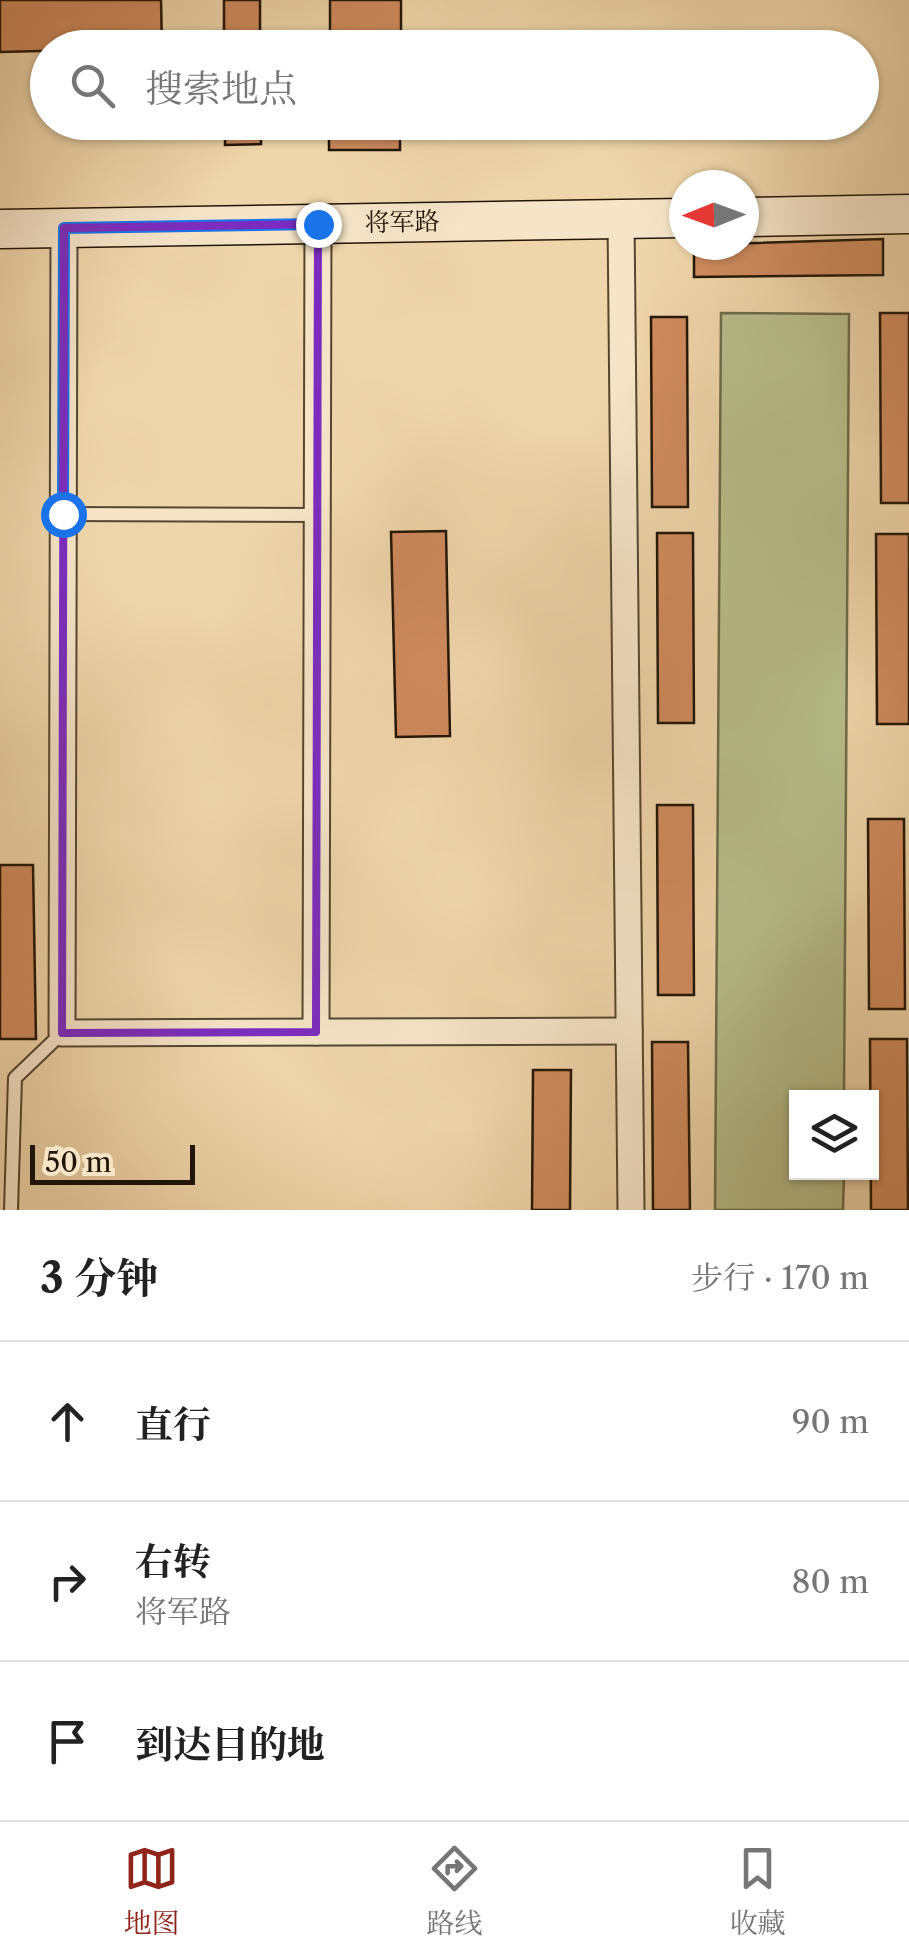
<!DOCTYPE html>
<html lang="zh">
<head>
<meta charset="utf-8">
<style>
  body { margin:0; font-family:"Libre Caslon Text","Noto Serif SC",serif; background:#f6f6f6; color:#222 }
  .controls { position:absolute; right:30px; bottom:30px; display:grid; overflow:hidden; border-radius:0px; box-shadow:0 2px 8px #0004 }
  .controls button { width:90px; height:90px; display:grid; place-items:center; padding:0; border:0; border-bottom:2px solid #e0e0e0; background:#fff; color:#222; font:50px sans-serif }
  .compass { position:absolute; left:669px; top:170px; width:90px; height:90px; border-radius:50%; background:#fff; box-shadow:0 2px 8px #0004; rotate:269deg }
  .scale { position:absolute; left:30px; bottom:25px; width:165px; box-sizing:border-box; padding-left:10px; border:5px solid #221608; border-top:0; font-size:28px; line-height:35px; white-space:nowrap; color:#221608; -webkit-text-stroke:8px #f5e4c8; paint-order:stroke }
  .stop { position:absolute; width:30px; height:30px; margin:-22px; border:8px solid #1a73e8; border-radius:50%; background:#fff }
  .stop.end { background:#1a73e8; border-color:#fff; box-shadow:0 2px 10px #0008 }
  .list { margin:0; padding:0; list-style:none }
  h2 { display:flex; justify-content:space-between; align-items:center; height:130px; margin:0; padding:0 40px; font-size:42px }
  h2 small { font-size:32px; font-weight:400; color:#767676 }
  .list li { display:grid; grid-template-columns:65px 1fr auto; gap:30px; align-items:center; box-sizing:border-box; height:160px; padding:0 40px; border-top:2px solid #e0e0e0 }
  .list b { display:block; font-size:38px; white-space:nowrap }
  .list p { margin:0; font-size:32px; white-space:nowrap; color:#767676 }
  .list em { font-size:32px; font-style:normal; color:#767676 }
  .icon { flex:none; width:55px; height:55px; fill:none; stroke:currentColor; stroke-width:2; stroke-linecap:round; stroke-linejoin:round }
  .map { position:relative; flex:none; width:909px; height:1210px; overflow:hidden }
  .search { position:absolute; background:#fff; box-shadow:0 2px 8px #0004; left:30px; right:30px; top:30px; height:110px; display:flex; align-items:center; gap:25px; box-sizing:border-box; padding:0 35px; border-radius:55px; color:#767676; font-size:38px }
  .sheet { height:610px; background:#fff }
  nav { display:flex; justify-content:space-around; align-items:center; box-sizing:border-box; height:140px; border-top:2px solid #e0e0e0; background:#fff; font-size:28px; color:#767676 }
  nav a { display:grid; justify-items:center; gap:5px }
  nav .on { color:#8f2418 }
  .map>svg:first-child { display:block }
  .green { fill:#b6be8b; stroke:#6c6a4a; stroke-width:2.5 }
  .building { fill:#ce8a5d; stroke:#221608; stroke-width:2.5 }
  .lines { fill:none; stroke-linecap:round; stroke-linejoin:round }
  .lane-casing { stroke:#554630; stroke-width:16 }
  .street-casing { stroke:#554630; stroke-width:29 }
  .secondary-casing { stroke:#221608; stroke-width:41 }
  .lane { stroke:#f5e4c8; stroke-width:12 }
  .street { stroke:#f5e4c8; stroke-width:25 }
  .secondary { stroke:#f5e4c8; stroke-width:38 }
  .route { stroke:#1a73e8; stroke-width:12 }
  .marked { fill:none; stroke:#7b2cbf; stroke-width:8; stroke-linejoin:round }
  .labels { text-anchor:middle; dominant-baseline:central; stroke-width:10; stroke-linejoin:round; paint-order:stroke }
  .street-label { font-size:25px; fill:#221608; stroke:#f5e4c8 }
</style>
</head>
<body>
<div class="map">
<svg width="909" height="1210" viewBox="0 0 909 1210">
  <rect width="100%" height="100%" fill="#efd5aa"/>
  <filter id="stains"><feTurbulence type="fractalNoise" baseFrequency=".002" numOctaves="4"/><feColorMatrix values="0 0 0 0 .2 0 0 0 0 .09 0 0 0 0 .02 0 0 0 .5 -.17"/></filter>
  <radialGradient id="worn" r=".72"><stop offset=".6" stop-color="#630" stop-opacity="0"/><stop offset="1" stop-color="#630" stop-opacity=".3"/></radialGradient>
  <!-- green -->
  <path class="green" d="M721,313L849,314L844,1097L796,1098V1172L844,1173L843,1210H715Z"/>
  <!-- building -->
  <g class="building">
    <path d="M0,0H161L162,48L0,52Z"/>
    <rect x="224" y="0" width="36" height="48"/>
    <rect x="330" y="0" width="71" height="48"/>
    <path d="M225,122H261V144L225,145Z"/>
    <rect x="329" y="122" width="71" height="28"/>
    <path d="M883,239V275L694,277V245Z"/>
    <path d="M880,313H909V503H881Z"/>
    <path d="M651,317H687L688,507H652Z"/>
    <path d="M446,531L450,736L396,737L391,532Z"/>
    <path d="M657,533H693L694,723H658Z"/>
    <path d="M876,534H909V724H877Z"/>
    <path d="M657,805H693L694,995H658Z"/>
    <path d="M868,819H904L905,1009H869Z"/>
    <path d="M0,865H33L36,1039H0Z"/>
    <path d="M870,1039H907L908,1210H871Z"/>
    <path d="M652,1042H688L690,1210H653Z"/>
    <path d="M533,1070H571L570,1210H532Z"/>
  </g>
  <g class="lines">
    <defs>
      <g id="lane">
        <path d="M63,514L318,515"/>
        <path d="M11,1210L15,1078L62,1033"/>
      </g>
      <g id="street">
        <path d="M621,219L631,1210"/>
        <path d="M64,228L62,1033L629,1031"/>
        <path d="M316,1032L318,224"/>
      </g>
      <g id="secondary">
        <path d="M744,217L909,214"/>
        <path d="M0,229L684,218"/>
      </g>
    </defs>
    <!-- lane casing -->
    <use href="#lane" class="lane-casing"/>
    <!-- street casing -->
    <use href="#street" class="street-casing"/>
    <!-- secondary casing -->
    <use href="#secondary" class="secondary-casing"/>
    <!-- lane -->
    <use href="#lane" class="lane"/>
    <!-- street -->
    <use href="#street" class="street"/>
    <!-- secondary -->
    <use href="#secondary" class="secondary"/>
  </g>
  <g class="lines">
    <!-- route -->
    <path class="route" d="M63,514L64,228L318,224"/>
  </g>
  <!-- marked area -->
  <path class="marked" d="M318,224L316,1032L62,1033L64,228Z"/>
  <g class="labels">
    <!-- street labels -->
    <g class="street-label">
      <text transform="translate(402 222) rotate(-1)">将军路</text>
    </g>
  </g>
  <rect width="100%" height="100%" filter="url(#stains)"/>
  <rect width="100%" height="100%" fill="url(#worn)"/>
</svg>
<div class="controls">
<button><svg class="icon" aria-label="layers" viewBox="0 0 24 24"><path d="M12 4l9 5-9 5-9-5zM3 14l9 5 9-5"/></svg></button>
</div>
<svg class="compass" viewBox="-18 -18 36 36"><path d="M0-13l5 13h-10z" fill="#e53935"/><path d="M0 13l5-13h-10z" fill="#767676"/></svg>
<div class="scale">50 m</div>
<div class="stop" style="left:63px;top:514px"></div>
<div class="stop end" style="left:318px;top:224px"></div>
<div class="search"><svg class="icon" aria-label="search" viewBox="0 0 24 24"><circle cx="10" cy="10" r="6"/><path d="M15 15l6 6"/></svg>搜索地点</div>
</div>
<section class="sheet">
<h2>3 分钟<small>步行 · 170 m</small></h2>
<ul class="list">
<li><svg class="icon" aria-label="ahead" viewBox="0 0 24 24"><path d="M12 20V5M6 11l6-6 6 6"/></svg><div><b>直行</b></div><em>90 m</em></li>
<li><svg class="icon" aria-label="right" viewBox="0 0 24 24"><path d="M7 20v-9h11M14 6l5 5-5 5"/></svg><div><b>右转</b><p>将军路</p></div><em>80 m</em></li>
<li><svg class="icon" aria-label="arrive" viewBox="0 0 24 24"><path d="M6 21V4h12l-3 4 3 4H6"/></svg><div><b>到达目的地</b></div></li>
</ul>
</section>
<nav>
<a class="on"><svg class="icon" aria-label="map" viewBox="0 0 24 24"><path d="M3 6l6-2 6 2 6-2v14l-6 2-6-2-6 2zM9 4v14M15 6v14"/></svg>地图</a>
<a><svg class="icon" aria-label="directions" viewBox="0 0 24 24"><path d="M12 3l9 9-9 9-9-9zM9 14v-3h6M13 9l2 2-2 2"/></svg>路线</a>
<a><svg class="icon" aria-label="saved" viewBox="0 0 24 24"><path d="M7 4h10v16l-5-4-5 4z"/></svg>收藏</a>
</nav>
</body>
</html>
